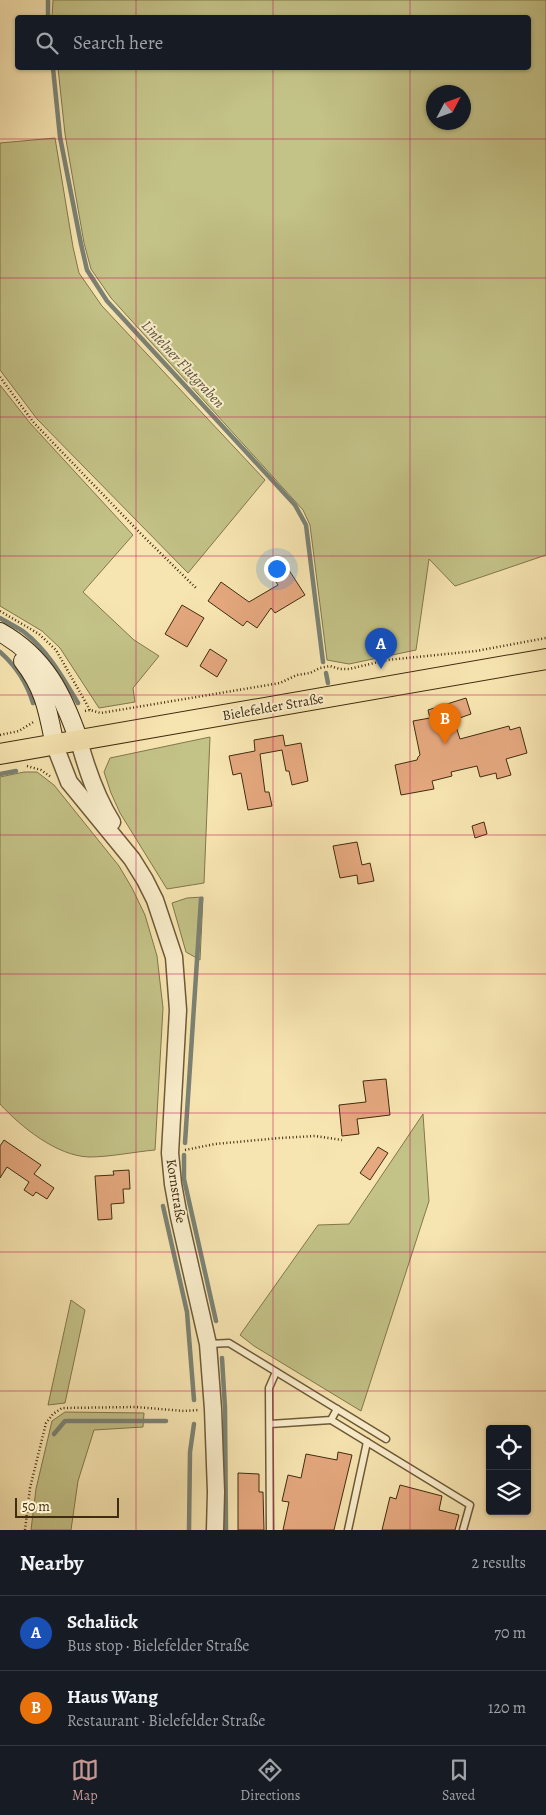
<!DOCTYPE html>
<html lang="en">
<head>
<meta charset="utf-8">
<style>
  body { margin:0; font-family:Alegreya,serif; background:#20242c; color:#f1f3f6 }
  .controls { position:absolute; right:15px; bottom:15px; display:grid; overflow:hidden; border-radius:5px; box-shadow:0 1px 4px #0004 }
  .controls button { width:45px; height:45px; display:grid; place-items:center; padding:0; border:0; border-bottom:1px solid #363941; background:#171b24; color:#f1f3f6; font:25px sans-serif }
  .compass { position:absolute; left:426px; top:85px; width:45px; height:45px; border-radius:50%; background:#171b24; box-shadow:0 1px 4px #0004; rotate:49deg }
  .scale { position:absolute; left:15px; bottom:12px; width:104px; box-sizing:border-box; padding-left:5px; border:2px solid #402c0f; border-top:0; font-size:14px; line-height:18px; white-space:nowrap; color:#402c0f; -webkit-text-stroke:4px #faeecc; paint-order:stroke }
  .you { position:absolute; left:276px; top:568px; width:18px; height:18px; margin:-12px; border:4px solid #fff; border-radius:50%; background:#1a73e8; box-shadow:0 0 0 8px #1a73e833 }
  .badge { display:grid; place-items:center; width:32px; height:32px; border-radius:50%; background:#c59692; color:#fff; font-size:16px; font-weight:700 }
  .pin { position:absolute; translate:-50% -41px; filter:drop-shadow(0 1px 2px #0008) }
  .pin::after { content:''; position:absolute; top:26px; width:18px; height:15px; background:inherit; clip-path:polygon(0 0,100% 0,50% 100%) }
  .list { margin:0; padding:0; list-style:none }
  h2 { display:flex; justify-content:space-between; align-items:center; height:65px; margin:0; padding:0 20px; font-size:21px }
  h2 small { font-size:16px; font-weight:400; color:#9ea1a6 }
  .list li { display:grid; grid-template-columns:32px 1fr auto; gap:15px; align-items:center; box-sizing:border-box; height:75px; padding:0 20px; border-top:1px solid #363941 }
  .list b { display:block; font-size:19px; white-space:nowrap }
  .list p { margin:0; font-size:16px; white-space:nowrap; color:#9ea1a6 }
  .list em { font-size:16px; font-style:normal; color:#9ea1a6 }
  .icon { flex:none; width:28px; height:28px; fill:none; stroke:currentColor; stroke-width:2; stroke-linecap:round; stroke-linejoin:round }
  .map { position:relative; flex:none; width:546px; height:1530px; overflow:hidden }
  .search { position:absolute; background:#171b24; box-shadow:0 1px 4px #0004; left:15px; right:15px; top:15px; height:55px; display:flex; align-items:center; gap:12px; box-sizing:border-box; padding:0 18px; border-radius:5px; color:#9ea1a6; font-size:19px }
  .sheet { height:215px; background:#171b24 }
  nav { display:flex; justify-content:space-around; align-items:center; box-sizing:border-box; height:70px; border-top:1px solid #363941; background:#171b24; font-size:14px; color:#9ea1a6 }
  nav a { display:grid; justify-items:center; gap:2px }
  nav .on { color:#c59692 }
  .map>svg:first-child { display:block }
  .green { fill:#c3c287; stroke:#82774b; fill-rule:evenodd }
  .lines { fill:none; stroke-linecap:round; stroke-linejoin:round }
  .stream { stroke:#7b8274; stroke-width:4.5 }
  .building { fill:#e5a87f; stroke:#402c0f }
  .service-casing { stroke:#6e5a38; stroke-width:9 }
  .tertiary-casing { stroke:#6e5a38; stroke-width:19 }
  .secondary-casing { stroke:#402c0f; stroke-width:20 }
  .primary-casing { stroke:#402c0f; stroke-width:22 }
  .path { stroke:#402c0f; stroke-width:2.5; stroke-dasharray:1 2.5; stroke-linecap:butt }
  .service { stroke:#faeecc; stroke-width:6 }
  .tertiary { stroke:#faeecc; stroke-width:16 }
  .secondary { stroke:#faeecc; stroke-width:18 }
  .primary { stroke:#f7e5b1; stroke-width:20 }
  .grid { fill:none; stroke:#c2185b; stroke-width:1; stroke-opacity:0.55 }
  .labels { text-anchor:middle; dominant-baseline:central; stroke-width:4; stroke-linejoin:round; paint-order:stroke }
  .street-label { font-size:14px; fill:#402c0f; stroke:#faeecc }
  .water-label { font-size:15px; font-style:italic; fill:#585039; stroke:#faeecc }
</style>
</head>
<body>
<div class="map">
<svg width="546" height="1530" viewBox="0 0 546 1530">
  <rect width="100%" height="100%" fill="#f7e5b1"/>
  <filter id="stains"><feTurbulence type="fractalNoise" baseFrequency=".004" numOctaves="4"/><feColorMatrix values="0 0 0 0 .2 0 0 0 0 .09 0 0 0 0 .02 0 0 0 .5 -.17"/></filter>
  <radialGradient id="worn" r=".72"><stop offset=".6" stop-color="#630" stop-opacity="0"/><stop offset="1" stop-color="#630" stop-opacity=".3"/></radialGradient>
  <!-- green -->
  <g class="green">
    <path d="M53,0H546V555L455,586L429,559L416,650L349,664L327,660L310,525L303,510L111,298L91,269L84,243L65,134L58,68H528V18H52ZM434,92H464V122H434Z"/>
    <path d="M55,138L73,247L79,273L102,306L265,480L188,573L37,419L0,370V143Z"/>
    <path d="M0,385L30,423L133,535L83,592L134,640L159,656L133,688L135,702L99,708L60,648L42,631L0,606Z"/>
    <path d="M210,737L204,883L167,889L120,813L111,793L104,772L110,758Z"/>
    <path d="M24,772H37L54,785L119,866L132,888L145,915L157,956L163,1008L155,1150C133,1152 110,1157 89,1157C57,1156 21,1127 0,1104V777Z"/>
    <path d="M203,897L200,960L186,952L172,903L187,898Z"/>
    <path d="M423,1114L429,1201L361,1411L254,1346L240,1335L318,1225L349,1224Z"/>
    <path d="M71,1300L85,1310L65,1403L48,1405Z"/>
    <path d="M65,1412L144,1413L143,1427L94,1430L78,1481L71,1530H31L36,1489L52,1421Z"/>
  </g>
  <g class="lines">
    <!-- stream -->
    <g class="stream">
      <path d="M48,0V18"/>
      <path d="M53,68L60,137L81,244L87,270L107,301L295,505L306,525L323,662"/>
      <path d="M0,618C8,623 17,627 24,632C48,651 62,676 78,703"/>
      <path d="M0,652C16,666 27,683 33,703"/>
      <path d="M326,673L328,683"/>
      <path d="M0,774L16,771"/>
      <path d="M185,1143L201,899"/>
      <path d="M184,1155V1179L216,1321"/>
      <path d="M163,1206L187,1312L194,1400"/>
      <path d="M222,1358L225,1408L226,1530"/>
      <path d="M54,1434L65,1421H166"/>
      <path d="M189,1530L190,1452L194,1424"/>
    </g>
  </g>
  <!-- building -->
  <g class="building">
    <path d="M287,567L305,595L275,613L271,608L257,628L247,621L243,626L208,601L221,582L249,602L278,585L272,576Z"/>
    <path d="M182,605L204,618L187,647L165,634Z"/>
    <path d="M210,649L227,660L217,677L200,666Z"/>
    <path d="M466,698L471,714L454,720L460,739L509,726L510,730L520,727L527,753L506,759L511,775L497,779L496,773L480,777L477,766L451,772L452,776L432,781L434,789L401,795L395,765L417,760L418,757L420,755L413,721L430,718L428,710Z"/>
    <path d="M283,735L285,746L301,743L308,781L292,785L289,771H286L282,750L260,754L265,792H269L272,806L248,810L241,773L233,775L229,756L255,751L254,740Z"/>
    <path d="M484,822L487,834L475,838L472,826Z"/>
    <path d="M357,842L362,865L370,863L374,881L358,884L357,875L340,878L333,846Z"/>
    <path d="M386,1079L390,1115L357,1119L359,1134L342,1136L339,1105L366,1102L363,1081Z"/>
    <path d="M4,1140L41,1165L34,1174L54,1188L47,1199L36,1192L33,1196L24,1190L29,1182L7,1167L0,1178V1146Z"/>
    <path d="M378,1147L388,1153L370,1180L360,1173Z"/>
    <path d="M129,1170L130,1189H123L124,1203L111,1204L112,1219L98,1220L95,1176L114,1175L113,1171Z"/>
    <path d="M338,1452L352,1455L334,1530H283L289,1502L282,1501L288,1475L301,1478L306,1454L337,1460Z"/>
    <path d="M238,1473L259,1474V1492H263L264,1530H238Z"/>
    <path d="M400,1485L442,1496L439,1510L459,1515L455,1530H382L390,1497L396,1499Z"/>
  </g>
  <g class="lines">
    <defs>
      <g id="service">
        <path d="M209,1344L229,1343L386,1439"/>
        <path d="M331,1420L470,1505L463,1530"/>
        <path d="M270,1424L331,1420L337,1409"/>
        <path d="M270,1530L269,1388L276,1372"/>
        <path d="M348,1530L367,1442"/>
      </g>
      <g id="tertiary">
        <path d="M79,741C87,770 96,797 112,822"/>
        <path d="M55,746L69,782L132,859L145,880L155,900L174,957L178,1010L170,1153L173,1184L179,1217L208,1344L213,1409L216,1492L215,1530"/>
      </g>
      <g id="secondary">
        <path d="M0,632C45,657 63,695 79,741"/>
        <path d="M23,661C45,689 48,712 55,746"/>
      </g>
      <path id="primary" d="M0,754L546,659"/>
    </defs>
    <!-- service casing -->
    <use href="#service" class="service-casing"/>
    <!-- tertiary casing -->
    <use href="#tertiary" class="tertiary-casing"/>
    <!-- secondary casing -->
    <use href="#secondary" class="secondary-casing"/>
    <!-- primary casing -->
    <use href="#primary" class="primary-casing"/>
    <!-- path -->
    <g class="path">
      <path d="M0,377L34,423L142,535L196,588"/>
      <path d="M0,611L39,634L56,650L90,710"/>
      <path d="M85,711L90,710L101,713L280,683L297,675L310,673L320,668L330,666L340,669H349L387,660L476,651L546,638"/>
      <path d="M0,735L19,731L35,721"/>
      <path d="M27,766L41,770L51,777"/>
      <path d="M185,1150L215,1144L280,1138L315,1136L342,1140"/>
      <path d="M25,1530L30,1488L46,1423L53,1414L62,1408L136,1407L184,1411L199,1410"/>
    </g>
    <!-- service -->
    <use href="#service" class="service"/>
    <!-- tertiary -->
    <use href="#tertiary" class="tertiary"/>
    <!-- secondary -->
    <use href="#secondary" class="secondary"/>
    <!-- primary -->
    <use href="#primary" class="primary"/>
  </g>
  <!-- grid -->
  <path class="grid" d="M136,0V18M273,0V18M410,0V18M136,68V1530M273,68V1530M410,68V1530M0,139H546M0,278H546M0,417H546M0,556H546M0,695H546M0,835H546M0,974H546M0,1113H546M0,1252H546M0,1391H546"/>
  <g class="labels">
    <!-- street labels -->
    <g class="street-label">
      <text transform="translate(273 707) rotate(-10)">Bielefelder Straße</text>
      <text transform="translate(176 1191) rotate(81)">Kornstraße</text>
    </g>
    <!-- water labels -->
    <g class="water-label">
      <text transform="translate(183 364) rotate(47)">Lintelner Flutgraben</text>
    </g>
  </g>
  <rect width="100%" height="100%" filter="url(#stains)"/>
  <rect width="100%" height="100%" fill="url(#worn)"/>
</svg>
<div class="controls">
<button><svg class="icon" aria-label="locate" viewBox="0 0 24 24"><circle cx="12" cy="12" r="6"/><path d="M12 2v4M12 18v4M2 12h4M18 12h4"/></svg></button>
<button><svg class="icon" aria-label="layers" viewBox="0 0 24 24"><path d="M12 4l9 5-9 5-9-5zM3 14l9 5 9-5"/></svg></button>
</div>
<svg class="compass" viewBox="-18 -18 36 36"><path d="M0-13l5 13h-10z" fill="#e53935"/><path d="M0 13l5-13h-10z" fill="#9ea1a6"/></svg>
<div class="scale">50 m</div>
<div class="you"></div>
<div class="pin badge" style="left:381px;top:669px;background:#1a4fb4">A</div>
<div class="pin badge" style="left:445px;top:744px;background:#e8710a">B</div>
<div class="search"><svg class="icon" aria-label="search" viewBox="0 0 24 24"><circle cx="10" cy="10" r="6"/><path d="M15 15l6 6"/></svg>Search here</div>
</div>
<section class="sheet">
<h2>Nearby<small>2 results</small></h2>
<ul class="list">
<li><span class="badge" style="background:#1a4fb4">A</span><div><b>Schalück</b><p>Bus stop · Bielefelder Straße</p></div><em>70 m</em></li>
<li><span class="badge" style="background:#e8710a">B</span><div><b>Haus Wang</b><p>Restaurant · Bielefelder Straße</p></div><em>120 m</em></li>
</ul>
</section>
<nav>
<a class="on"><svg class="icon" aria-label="map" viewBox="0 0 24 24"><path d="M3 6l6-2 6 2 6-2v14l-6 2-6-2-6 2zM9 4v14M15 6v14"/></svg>Map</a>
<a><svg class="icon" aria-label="directions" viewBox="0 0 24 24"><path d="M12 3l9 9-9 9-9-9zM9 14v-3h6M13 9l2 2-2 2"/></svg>Directions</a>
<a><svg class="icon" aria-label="saved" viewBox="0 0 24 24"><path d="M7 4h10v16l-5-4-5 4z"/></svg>Saved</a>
</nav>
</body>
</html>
